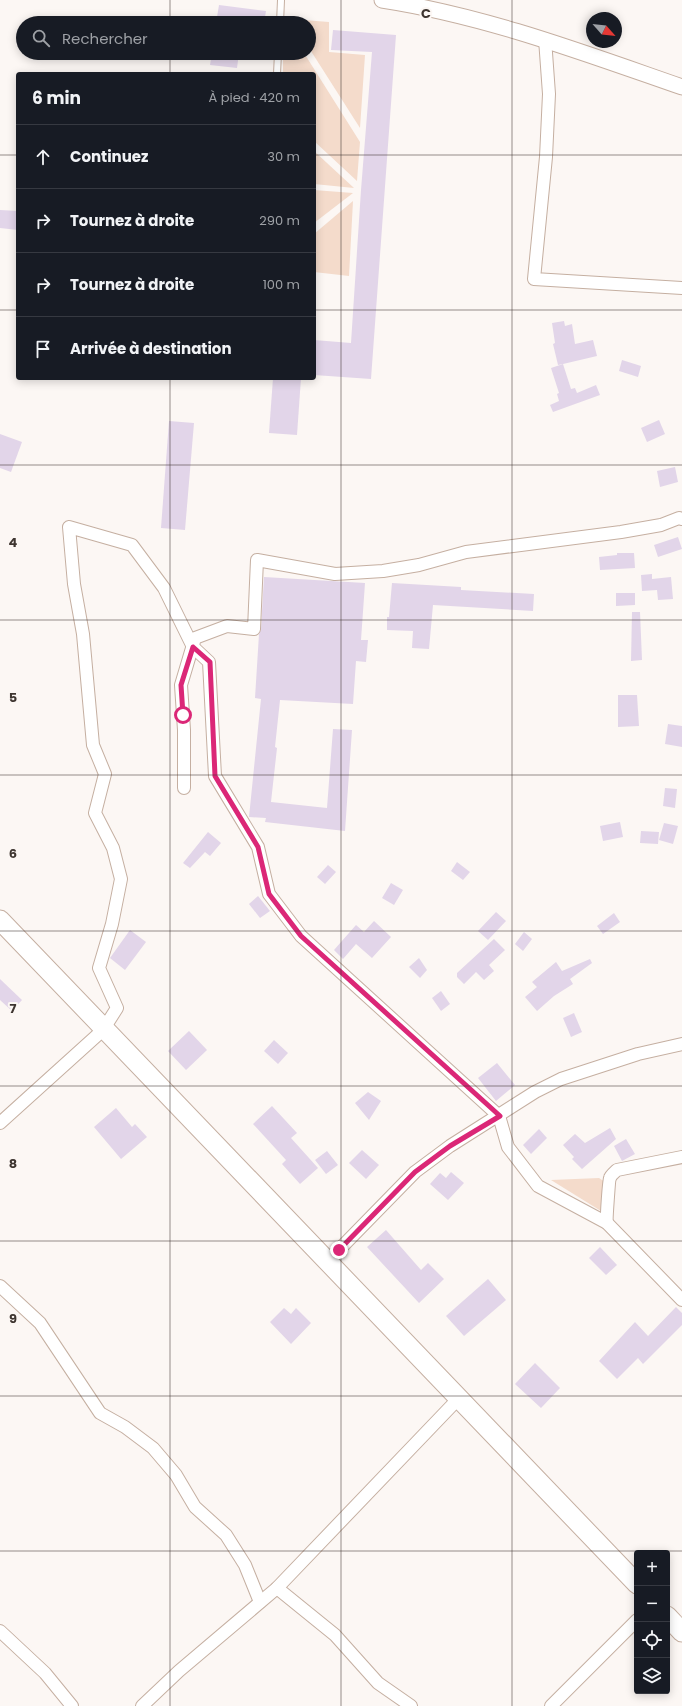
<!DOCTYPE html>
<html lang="fr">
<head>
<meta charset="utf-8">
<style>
  body { margin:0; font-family:Poppins,sans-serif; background:#242831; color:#f1f3f6 }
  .controls { position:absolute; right:12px; bottom:12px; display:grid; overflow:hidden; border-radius:4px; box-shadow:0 2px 10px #0003 }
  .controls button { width:36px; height:36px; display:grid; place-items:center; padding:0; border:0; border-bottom:1px solid #363941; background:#171b24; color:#f1f3f6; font:20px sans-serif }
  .compass { position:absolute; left:586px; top:12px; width:36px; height:36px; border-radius:50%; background:#171b24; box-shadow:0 2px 10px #0003; rotate:117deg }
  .stop { position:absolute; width:12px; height:12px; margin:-9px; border:3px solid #db2777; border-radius:50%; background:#fff }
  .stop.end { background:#db2777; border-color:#fff; box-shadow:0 1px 4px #0008 }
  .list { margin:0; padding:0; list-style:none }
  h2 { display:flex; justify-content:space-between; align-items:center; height:52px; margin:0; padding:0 16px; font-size:17px }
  h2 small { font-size:13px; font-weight:400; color:#9ea1a6 }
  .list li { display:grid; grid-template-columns:26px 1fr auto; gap:12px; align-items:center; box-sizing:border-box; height:64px; padding:0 16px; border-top:1px solid #363941 }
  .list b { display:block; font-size:15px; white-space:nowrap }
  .list em { font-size:13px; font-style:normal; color:#9ea1a6 }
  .icon { flex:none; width:22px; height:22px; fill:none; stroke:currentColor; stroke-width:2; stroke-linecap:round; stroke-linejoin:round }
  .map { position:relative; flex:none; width:682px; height:1706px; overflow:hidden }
  .search { position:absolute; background:#171b24; box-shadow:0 2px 10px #0003; left:16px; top:16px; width:300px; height:44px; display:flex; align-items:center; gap:10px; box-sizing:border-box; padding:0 14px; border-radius:22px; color:#9ea1a6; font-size:15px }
  .panel { position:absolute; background:#171b24; box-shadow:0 2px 10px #0003; left:16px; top:72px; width:300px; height:308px; border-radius:4px }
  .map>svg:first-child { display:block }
  .green { fill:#f4dbcb }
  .building { fill:#e2d5e9 }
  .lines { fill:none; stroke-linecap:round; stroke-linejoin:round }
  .service-casing { stroke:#c5afa1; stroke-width:8 }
  .minor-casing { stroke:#c5afa1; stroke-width:14 }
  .tertiary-casing { stroke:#c5afa1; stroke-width:17 }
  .primary-casing { stroke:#c5afa1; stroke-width:21 }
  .service { stroke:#fff; stroke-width:6 }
  .minor { stroke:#fff; stroke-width:12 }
  .tertiary { stroke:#fff; stroke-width:15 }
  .primary { stroke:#fff; stroke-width:19 }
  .route { stroke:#db2777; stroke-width:5 }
  .grid { fill:none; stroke:#3e3530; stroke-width:1; stroke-opacity:0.55 }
  .grid-label { font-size:13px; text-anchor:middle; font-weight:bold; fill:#3e3530; stroke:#fcf7f4; stroke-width:4; stroke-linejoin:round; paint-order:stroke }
</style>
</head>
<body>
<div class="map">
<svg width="682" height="1706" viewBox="0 0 682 1706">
  <rect width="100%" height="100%" fill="#fcf7f4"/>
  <!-- green -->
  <g class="green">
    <path d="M291,19L329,22V52L365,55L360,128L309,48V23H293Z"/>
    <path d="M283,53H304L360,142L357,181L314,141V74H283Z"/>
    <path d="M314,151L354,188L314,184Z"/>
    <path d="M314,190L353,193L314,223Z"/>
    <path d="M353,201L349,276L314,272V234Z"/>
    <path d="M599,1178L605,1182V1201L601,1211L551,1180Z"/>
  </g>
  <!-- building -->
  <g class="building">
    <path d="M219,5L266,11L264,23H216Z"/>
    <path d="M333,30L396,35L371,379L314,375V340L351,343L361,190L372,52L331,50Z"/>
    <path d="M212,53H239L237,68L210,65Z"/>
    <path d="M0,210L18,211V230L0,228Z"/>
    <path d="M564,321L565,326L572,324L575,344L593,340L597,356L563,364L571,389L575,388L577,393L596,385L600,395L553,412L550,405L559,401L557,394L559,393L551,368L563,364L558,365L553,344L555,343L552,323Z"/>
    <path d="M622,360L641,366L638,377L619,371Z"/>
    <path d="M273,378H301L297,435L269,433Z"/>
    <path d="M659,420L665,434L647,442L641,428Z"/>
    <path d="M169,421L194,423L185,530L161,528Z"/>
    <path d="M0,434L22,442L11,472L0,468Z"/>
    <path d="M675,467L678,482L660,487L657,471Z"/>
    <path d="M678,537L682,549L658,557L654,545Z"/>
    <path d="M617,553H634L635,568L600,570L599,557L617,555Z"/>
    <path d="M652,574V579L671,577L673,599L658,600L657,590L642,591L641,575Z"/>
    <path d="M264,577L365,583L361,640H368L366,662L356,661L353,704L280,700L275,747L277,748L271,802L327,808L333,729L352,730L345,831L265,822L266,818L249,817L261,699L255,698L259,634L261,629Z"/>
    <path d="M392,583L461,587V590L534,594L533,611L433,605L429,649L412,648L413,631L387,630V617H389Z"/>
    <path d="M616,593H635V605L616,606Z"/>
    <path d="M632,612H640L642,660L631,661Z"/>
    <path d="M618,695H637L639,726L618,727Z"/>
    <path d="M668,724L682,726V747L665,744Z"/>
    <path d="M665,788L677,789L675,808L663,806Z"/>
    <path d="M620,822L623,837L603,841L600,826Z"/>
    <path d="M664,823L678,826L673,844L659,840Z"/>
    <path d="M641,831L659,832L658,844L640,843Z"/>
    <path d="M208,832L221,843L210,856L205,852L190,868L183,863Z"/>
    <path d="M457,862L470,872L463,880L451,871Z"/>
    <path d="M328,865L336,872L325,884L317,877Z"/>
    <path d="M391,883L403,890L394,905L382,898Z"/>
    <path d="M258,896L270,911L260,918L249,904Z"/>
    <path d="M496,912L506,921L488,940L478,931Z"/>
    <path d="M614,913L620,922L603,934L597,926Z"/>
    <path d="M374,921L391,937L372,958L356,944L343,959L334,950L356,925L364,932Z"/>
    <path d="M130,930L146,942L125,970L110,958Z"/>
    <path d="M524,932L532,939L523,951L515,944Z"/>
    <path d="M494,939L505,950L489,965L494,971L484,980L476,972L464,984L457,977V973Z"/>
    <path d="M419,958L427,970L420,978L409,967Z"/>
    <path d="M590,959L592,963L570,979L573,984L554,996L537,1011L525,997L537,987L532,982L556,962L562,971Z"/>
    <path d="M0,979L22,1000L12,1011L0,1000Z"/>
    <path d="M441,991L450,1004L441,1011L432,998Z"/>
    <path d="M574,1013L582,1032L571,1037L563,1018Z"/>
    <path d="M189,1031L207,1050L186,1070L168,1051Z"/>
    <path d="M274,1040L288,1053L278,1064L264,1051Z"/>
    <path d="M497,1063L515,1085L496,1101L478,1078Z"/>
    <path d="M368,1092L381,1101L369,1120L355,1103Z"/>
    <path d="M272,1106L297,1133L291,1138L318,1168L300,1184L282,1164L286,1160L253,1124Z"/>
    <path d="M116,1108L132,1127L135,1124L147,1137L121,1159L94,1127Z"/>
    <path d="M610,1128L616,1139L582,1169L572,1159L574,1157L563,1145L575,1134L585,1143Z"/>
    <path d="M539,1129L547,1138L531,1154L523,1145Z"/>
    <path d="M626,1139L635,1154L622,1161L614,1146Z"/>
    <path d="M362,1150L379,1165L366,1179L349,1163Z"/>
    <path d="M327,1151L338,1165L326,1174L315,1160Z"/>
    <path d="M451,1172L464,1183L448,1200L430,1184L440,1173L446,1178Z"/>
    <path d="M386,1230L421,1270L428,1263L444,1279L419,1303L367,1247Z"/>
    <path d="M600,1247L617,1265L606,1275L589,1258Z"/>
    <path d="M488,1279L506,1300L464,1336L446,1316Z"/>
    <path d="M676,1307L682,1313V1325L643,1364L638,1358L617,1379L599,1361L635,1322L648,1336Z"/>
    <path d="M284,1308L291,1314L296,1308L311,1323L291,1344L270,1322Z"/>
    <path d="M535,1363L560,1388L541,1408L515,1384Z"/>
  </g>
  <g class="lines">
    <defs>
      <g id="service">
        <path d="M280,23L281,0"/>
        <path d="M277,74L278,53"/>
      </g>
      <g id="minor">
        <path d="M545,39L549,94L546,157L534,279L682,288"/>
        <path d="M184,788V730L181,685L195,638L227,626L254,629L257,560L335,574L383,571L419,565L466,552L621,532L661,525L679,518L682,519"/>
        <path d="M0,1123L103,1030L117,1008L99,968L112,924L121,879L113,848L95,813L105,774L93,745L83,634L74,584L69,527L132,545L164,588L193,647L209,662L215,776L258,847L269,894L301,936L499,1116L508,1147L538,1186L607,1223L682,1300"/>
        <path d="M607,1223C606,1220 609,1180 610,1178C611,1175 614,1173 617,1170L682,1157"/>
        <path d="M328,1261L415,1172L450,1146L535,1092L561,1079L638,1054L682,1044"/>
        <path d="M0,1286L40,1323L100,1413L125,1427L153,1448L176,1475L195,1507L226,1535L245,1565L260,1602"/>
        <path d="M277,1588L335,1635L378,1683L411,1706"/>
        <path d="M0,1631L45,1673L72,1706"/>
        <path d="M142,1706L179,1671L277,1588L459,1398"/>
        <path d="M551,1706L637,1620"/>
      </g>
      <path id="tertiary" d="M382,0C486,16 584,53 682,87"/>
      <g id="primary">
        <path d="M0,920L637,1584"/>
        <path d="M667,1616L682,1632"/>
      </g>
    </defs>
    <!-- service casing -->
    <use href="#service" class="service-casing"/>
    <!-- minor casing -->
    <use href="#minor" class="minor-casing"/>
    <!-- tertiary casing -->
    <use href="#tertiary" class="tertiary-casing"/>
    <!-- primary casing -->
    <use href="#primary" class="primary-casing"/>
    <!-- service -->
    <use href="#service" class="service"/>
    <!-- minor -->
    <use href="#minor" class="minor"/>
    <!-- tertiary -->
    <use href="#tertiary" class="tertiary"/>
    <!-- primary -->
    <use href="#primary" class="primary"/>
  </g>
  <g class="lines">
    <!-- route -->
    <path class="route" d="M183,715L181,685L193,647L210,662L215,776L258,847L269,894L301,936L500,1116L450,1146L415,1172L339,1250"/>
  </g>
  <!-- grid -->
  <path class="grid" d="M170,0V23M341,0V1706M512,0V1706M170,53V74M0,155H18M314,155H682M0,310H18M314,310H682M170,378V1706M0,465H682M0,620H682M0,775H682M0,931H682M0,1086H682M0,1241H682M0,1396H682M0,1551H682"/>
  <g class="grid-label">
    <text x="426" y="18">C</text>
    <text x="13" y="547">4</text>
    <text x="13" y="702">5</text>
    <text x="13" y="858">6</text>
    <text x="13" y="1013">7</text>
    <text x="13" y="1168">8</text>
    <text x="13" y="1323">9</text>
  </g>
</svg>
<div class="controls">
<button>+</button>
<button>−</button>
<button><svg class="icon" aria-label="locate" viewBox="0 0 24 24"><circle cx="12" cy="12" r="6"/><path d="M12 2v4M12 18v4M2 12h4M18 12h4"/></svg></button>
<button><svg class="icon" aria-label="layers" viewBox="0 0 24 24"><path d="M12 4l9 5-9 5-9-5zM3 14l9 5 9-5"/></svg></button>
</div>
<svg class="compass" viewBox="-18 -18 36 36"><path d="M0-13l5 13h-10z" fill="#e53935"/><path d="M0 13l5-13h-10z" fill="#9ea1a6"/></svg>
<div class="stop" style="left:183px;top:715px"></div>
<div class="stop end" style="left:339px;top:1250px"></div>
<div class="search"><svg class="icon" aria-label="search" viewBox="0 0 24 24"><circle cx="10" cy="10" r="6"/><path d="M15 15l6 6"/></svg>Rechercher</div>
<section class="panel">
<h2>6 min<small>À pied · 420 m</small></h2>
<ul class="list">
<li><svg class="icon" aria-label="ahead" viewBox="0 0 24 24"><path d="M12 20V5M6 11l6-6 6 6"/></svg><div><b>Continuez</b></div><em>30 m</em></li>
<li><svg class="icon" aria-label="right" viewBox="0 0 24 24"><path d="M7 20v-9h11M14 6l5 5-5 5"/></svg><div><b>Tournez à droite</b></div><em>290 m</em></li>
<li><svg class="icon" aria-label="right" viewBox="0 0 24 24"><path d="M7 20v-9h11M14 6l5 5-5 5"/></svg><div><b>Tournez à droite</b></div><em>100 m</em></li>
<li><svg class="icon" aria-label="arrive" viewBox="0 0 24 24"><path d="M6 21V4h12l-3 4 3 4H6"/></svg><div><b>Arrivée à destination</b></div></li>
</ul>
</section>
</div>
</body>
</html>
